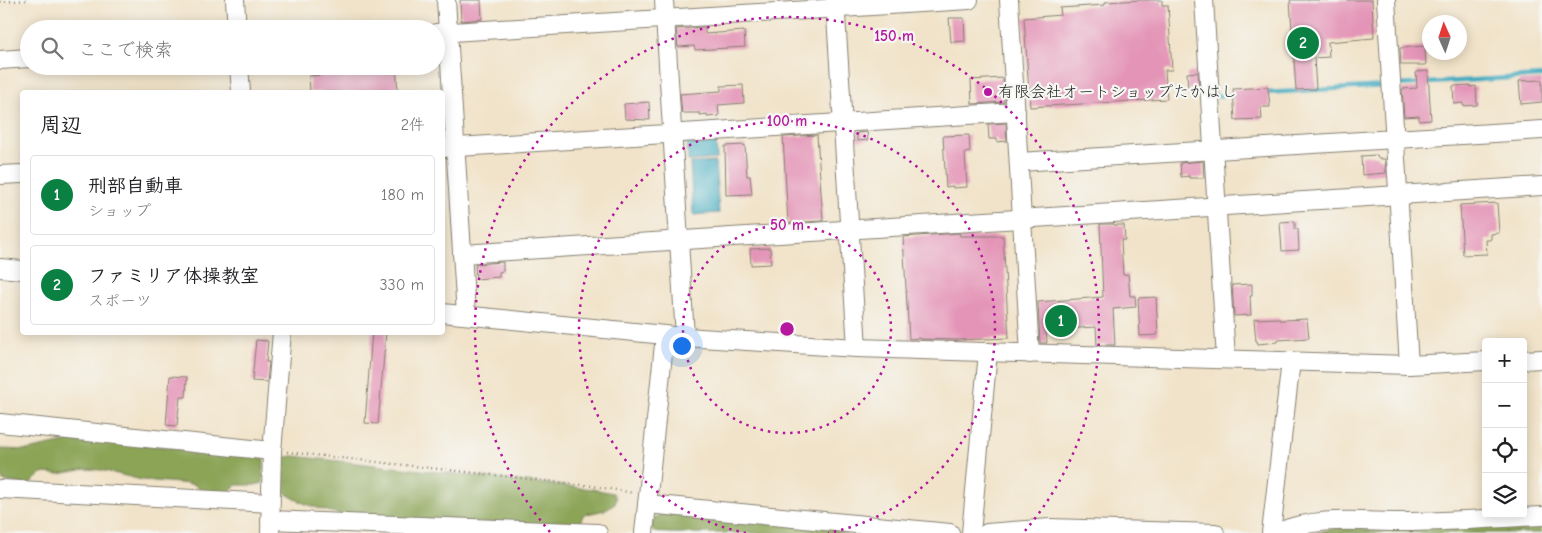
<!DOCTYPE html>
<html lang="ja">
<head>
<meta charset="utf-8">
<style>
  body { margin:0; font-family:"Comic Neue","Klee One",sans-serif; background:#f2f2f2; color:#202124 }
  .controls { position:absolute; right:15px; bottom:15px; display:grid; overflow:hidden; border-radius:5px; box-shadow:0 2px 12px #0003 }
  .controls button { width:45px; height:45px; display:grid; place-items:center; padding:0; border:0; border-bottom:1px solid #e0e0e0; background:#fff; color:#202124; font:25px sans-serif }
  .compass { position:absolute; left:1422px; top:15px; width:45px; height:45px; border-radius:50%; background:#fff; box-shadow:0 2px 12px #0003; rotate:357deg }
  .you { position:absolute; left:681px; top:345px; width:18px; height:18px; margin:-12px; border:4px solid #fff; border-radius:50%; background:#1a73e8; box-shadow:0 0 0 8px #1a73e833 }
  .badge { display:grid; place-items:center; width:32px; height:32px; border-radius:50%; background:#0b8043; color:#fff; font-size:16px; font-weight:700 }
  .pin { position:absolute; translate:-50% -50%; border:2px solid #fff; box-shadow:0 1px 5px #0006 }
  .list { margin:0; padding:0; list-style:none }
  h2 { display:flex; justify-content:space-between; align-items:center; height:65px; margin:0; padding:0 20px; font-size:21px }
  h2 small { font-size:16px; font-weight:400; color:#757577 }
  .list li { display:grid; grid-template-columns:32px 1fr auto; gap:15px; align-items:center; box-sizing:border-box; height:80px; margin:0 10px 10px; padding:0 10px; border:1px solid #e0e0e0; border-radius:5px }
  .list b { display:block; font-size:19px; white-space:nowrap }
  .list p { margin:0; font-size:16px; white-space:nowrap; color:#757577 }
  .list em { font-size:16px; font-style:normal; color:#757577 }
  .icon { flex:none; width:28px; height:28px; fill:none; stroke:currentColor; stroke-width:2; stroke-linecap:round; stroke-linejoin:round }
  .map { position:relative; flex:none; width:1542px; height:533px; overflow:hidden }
  .search { position:absolute; background:#fff; box-shadow:0 2px 12px #0003; left:20px; top:20px; width:425px; height:55px; display:flex; align-items:center; gap:12px; box-sizing:border-box; padding:0 18px; border-radius:28px; color:#757577; font-size:19px }
  .panel { position:absolute; background:#fff; box-shadow:0 2px 12px #0003; left:20px; top:90px; width:425px; height:245px; border-radius:5px }
  .map>svg:first-child { display:block }
  .forest { fill:#8ba456; stroke:#546039 }
  .water { fill:#42acc1; stroke:#2f646e }
  .lines { fill:none; stroke-linecap:round; stroke-linejoin:round }
  .stream { stroke:#42acc1; stroke-width:4.5 }
  .building { fill:#e495b7 }
  .minor-casing { stroke:#868072; stroke-width:20 }
  .path { stroke:#868072; stroke-width:2.5; stroke-dasharray:1 4; stroke-linecap:butt }
  .minor { stroke:#fff; stroke-width:18 }
  .ring { fill:none; stroke:#b5179e; stroke-width:2.5; stroke-dasharray:2.5 5 }
  .poi-dot { fill:#b5179e; stroke:#f6f6f2; stroke-width:2 }
  .labels { text-anchor:middle; dominant-baseline:central; stroke-width:4.5; stroke-linejoin:round; paint-order:stroke }
  .poi-label { font-size:16px; fill:#1c1c1c; stroke:#f6f6f2; text-anchor:start }
  .centre { fill:#b5179e; stroke:#f6f6f2; stroke-width:2.5 }
  .ring-label { font-size:15px; text-anchor:middle; font-weight:bold; fill:#b5179e; stroke:#f6f6f2; stroke-width:4.5; stroke-linejoin:round; paint-order:stroke }
</style>
</head>
<body>
<div class="map">
<svg width="1542" height="533" viewBox="0 0 1542 533">
  <rect width="100%" height="100%" fill="#f6f6f2"/>
  <filter id="ink" filterUnits="userSpaceOnUse"><feTurbulence type="fractalNoise" baseFrequency=".02" numOctaves="2"/><feDisplacementMap in="SourceGraphic" scale="10" xChannelSelector="R" yChannelSelector="G"/><feConvolveMatrix kernelMatrix="1 2 1 2 8 2 1 2 1" color-interpolation-filters="sRGB"/></filter>
  <filter id="wash" filterUnits="userSpaceOnUse"><feTurbulence type="fractalNoise" baseFrequency=".0096" numOctaves="4" result="noise"/><feDisplacementMap in="SourceGraphic" scale="20" xChannelSelector="R" yChannelSelector="G"/><feGaussianBlur stdDeviation="1.12" result="paint"/><feColorMatrix in="noise" values="0 0 0 0 0 0 0 0 0 0 0 0 0 0 0 0 0 1.4 0 .05"/><feComposite in="paint" operator="in"/></filter>
  <g filter="url(#wash)">
    <rect width="100%" height="100%" fill="#f1e3c9"/>
    <!-- forest -->
    <g class="forest">
      <path d="M83,438L264,458L263,483L255,485H236L225,495L201,491L195,485L191,484L142,480L101,470L86,469L59,474L42,473L28,485L3,481L0,473V449L27,450Z"/>
      <path d="M293,456L592,489L613,493L616,498L615,504L605,510L583,515L579,527L352,517C327,511 298,505 279,488L276,467L282,458Z"/>
      <path d="M664,512L893,533H670L655,532L652,530V520Z"/>
      <path d="M1536,523L1541,529L1542,533H1315L1335,528Z"/>
    </g>
    <!-- water -->
    <g class="water">
      <path d="M716,138L717,159L688,161L687,140Z"/>
      <path d="M715,162L719,213L693,215L690,163Z"/>
    </g>
    <g class="lines">
      <!-- stream -->
      <g class="stream">
        <path d="M1396,85L1542,76"/>
        <path d="M1263,93L1387,86"/>
        <path d="M1214,96L1238,95"/>
      </g>
    </g>
    <g id="blocks">
      <!-- building -->
      <g class="building">
        <path d="M460,0H481L482,19L461,21Z"/>
        <path d="M1142,0H1162V5H1168L1172,70H1165L1167,99L1030,107L1024,18L1061,15L1060,8L1105,5V2Z"/>
        <path d="M1290,0H1372L1374,38L1328,42L1329,57L1314,58L1316,89L1296,90Z"/>
        <path d="M949,18H964L965,41L951,42Z"/>
        <path d="M705,27V34L744,31L745,47L695,50L694,46L678,47L676,29Z"/>
        <path d="M1425,46L1426,65H1401L1400,48Z"/>
        <path d="M373,66H396L398,92H310L309,76L322,75V70Z"/>
        <path d="M1428,71L1431,120L1419,121V116L1404,117L1402,89L1417,88L1416,72Z"/>
        <path d="M1198,72L1199,88L1188,89L1187,73Z"/>
        <path d="M1003,78L1004,102L972,104L971,80Z"/>
        <path d="M1542,80V102L1521,104L1519,81Z"/>
        <path d="M743,85L744,103L718,105L719,116L707,117V114L700,115V113H682L680,94L721,91V86Z"/>
        <path d="M1470,85V87L1476,86L1477,105L1463,106V103L1454,104L1453,86Z"/>
        <path d="M1268,87L1270,107H1261L1262,119L1235,120L1233,89Z"/>
        <path d="M649,102L650,120L625,119L624,104Z"/>
        <path d="M1006,123L1007,141L997,142V139H989L988,124Z"/>
        <path d="M867,132L868,140L857,141V133Z"/>
        <path d="M817,135L823,221L788,223L783,137Z"/>
        <path d="M969,135L970,152L965,153L967,187L953,188V186L946,187L943,136Z"/>
        <path d="M745,145L747,176H750L752,194L726,195L725,146Z"/>
        <path d="M1377,155L1378,158H1381V159H1385L1386,173L1362,175L1361,156Z"/>
        <path d="M1203,161L1204,178H1189V176L1181,177L1180,163Z"/>
        <path d="M1497,203L1499,233L1491,234V240H1486L1487,254L1463,255L1460,205Z"/>
        <path d="M1295,221V229H1298L1299,250L1282,251L1280,222Z"/>
        <path d="M1100,224H1114V225H1124L1125,240H1121L1123,275L1128,274L1130,296H1135L1136,307L1113,309L1115,345H1097L1096,327L1046,330L1047,343H1040L1038,302L1103,297Z"/>
        <path d="M959,233L960,236H1003L1009,338L957,340L921,339V338L909,339L903,237Z"/>
        <path d="M770,248L771,264L751,265L750,249Z"/>
        <path d="M503,262V271L499,272V277L476,279L475,264Z"/>
        <path d="M1252,284V296H1250L1251,315L1234,316L1232,285Z"/>
        <path d="M1156,297L1158,333L1157,335L1140,336L1138,298Z"/>
        <path d="M1279,318V320H1283L1307,319L1309,338L1278,340V342L1258,344L1257,341H1256L1254,319Z"/>
        <path d="M372,332H386L378,424L365,423Z"/>
        <path d="M256,340L268,341L266,362H269L267,382L252,381Z"/>
        <path d="M170,376L187,377L186,397H180L177,426L166,425Z"/>
      </g>
    </g>
  </g>
  <g filter="url(#ink)">
    <use href="#blocks" fill-opacity="0" stroke="#868072" stroke-width="1"/>
    <g class="lines">
      <defs>
        <g id="minor">
          <path d="M235,0L237,29"/>
          <path d="M446,0L466,315"/>
          <path d="M664,0L685,337"/>
          <path d="M835,0L857,348"/>
          <path d="M1009,0L1030,354"/>
          <path d="M1204,0L1226,359"/>
          <path d="M1386,0L1409,365"/>
          <path d="M436,33L969,0"/>
          <path d="M0,60L29,58"/>
          <path d="M239,66L241,92"/>
          <path d="M442,148L1016,112"/>
          <path d="M1019,162L1542,130"/>
          <path d="M0,175L22,174"/>
          <path d="M462,254L1542,186"/>
          <path d="M0,268L22,270"/>
          <path d="M442,313L685,337L857,348L1409,365L1486,361"/>
          <path d="M1523,360L1542,359"/>
          <path d="M0,423L272,451"/>
          <path d="M0,489L270,503"/>
          <path d="M647,504L950,533"/>
          <path d="M270,520L598,533"/>
          <path d="M270,533L272,451L282,332"/>
          <path d="M644,533L665,335"/>
          <path d="M971,533L988,352"/>
          <path d="M987,533L1050,528L1215,533"/>
          <path d="M1271,533L1291,361"/>
          <path d="M1276,533C1320,514 1366,523 1412,522C1455,521 1499,518 1542,516"/>
        </g>
      </defs>
      <!-- minor casing -->
      <use href="#minor" class="minor-casing"/>
      <!-- path -->
      <g class="path">
        <path d="M0,2L27,0"/>
        <path d="M287,452L592,486L634,493"/>
      </g>
      <!-- minor -->
      <use href="#minor" class="minor"/>
    </g>
  </g>
  <!-- distance rings -->
  <g class="ring">
    <circle cx="787" cy="329" r="104"/>
    <path d="M746 533A208 208 0 1 1 828 533"/>
    <path d="M550 532A312 312 0 1 1 1024 532"/>
  </g>
  <!-- markers -->
  <circle class="poi-dot" cx="988" cy="92" r="5"/>
  <g class="labels">
    <!-- poi labels -->
    <g class="poi-label">
      <text x="998" y="92">有限会社オートショップたかはし</text>
    </g>
  </g>
  <circle cx="787" cy="329" r="8" class="centre"/>
  <g class="ring-label">
    <text x="894" y="41">150 m</text>
    <text x="787" y="126">100 m</text>
    <text x="787" y="230">50 m</text>
  </g>
</svg>
<div class="controls">
<button>+</button>
<button>−</button>
<button><svg class="icon" aria-label="locate" viewBox="0 0 24 24"><circle cx="12" cy="12" r="6"/><path d="M12 2v4M12 18v4M2 12h4M18 12h4"/></svg></button>
<button><svg class="icon" aria-label="layers" viewBox="0 0 24 24"><path d="M12 4l9 5-9 5-9-5zM3 14l9 5 9-5"/></svg></button>
</div>
<svg class="compass" viewBox="-18 -18 36 36"><path d="M0-13l5 13h-10z" fill="#e53935"/><path d="M0 13l5-13h-10z" fill="#757577"/></svg>
<div class="you"></div>
<div class="pin badge" style="left:1061px;top:321px">1</div>
<div class="pin badge" style="left:1303px;top:43px">2</div>
<div class="search"><svg class="icon" aria-label="search" viewBox="0 0 24 24"><circle cx="10" cy="10" r="6"/><path d="M15 15l6 6"/></svg>ここで検索</div>
<section class="panel">
<h2>周辺<small>2件</small></h2>
<ul class="list">
<li><span class="badge">1</span><div><b>刑部自動車</b><p>ショップ</p></div><em>180 m</em></li>
<li><span class="badge">2</span><div><b>ファミリア体操教室</b><p>スポーツ</p></div><em>330 m</em></li>
</ul>
</section>
</div>
</body>
</html>
